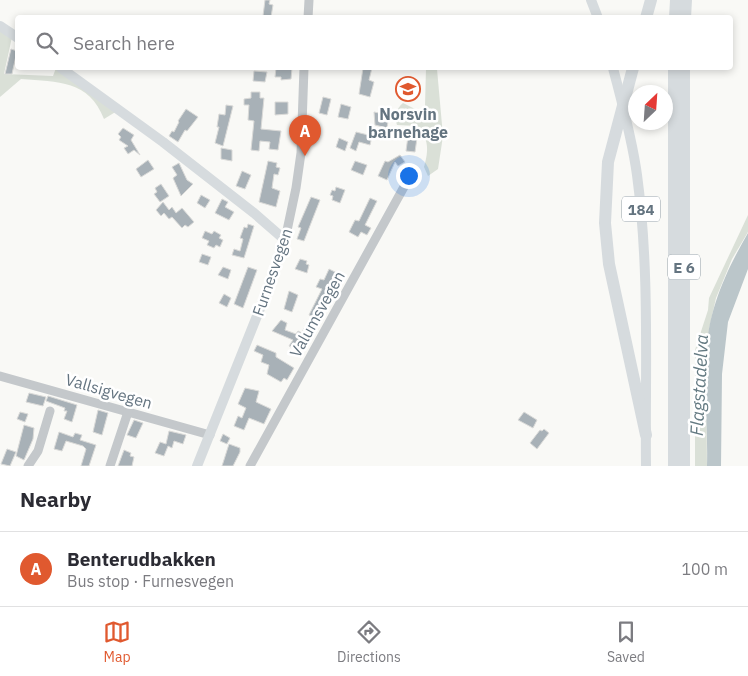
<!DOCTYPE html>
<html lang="en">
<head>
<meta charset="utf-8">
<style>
  body { margin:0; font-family:"IBM Plex Sans",sans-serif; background:#f7f7f7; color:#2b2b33 }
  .compass { position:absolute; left:628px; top:85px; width:45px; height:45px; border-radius:50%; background:#fff; box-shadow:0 2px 8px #0003; rotate:25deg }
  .you { position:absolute; left:408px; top:175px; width:18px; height:18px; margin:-12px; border:4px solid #fff; border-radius:50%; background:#1a73e8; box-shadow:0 0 0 8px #1a73e833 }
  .badge { display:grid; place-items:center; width:32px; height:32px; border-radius:50%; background:#e0592f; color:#fff; font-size:16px; font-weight:700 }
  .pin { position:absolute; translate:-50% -41px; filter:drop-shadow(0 1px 2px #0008) }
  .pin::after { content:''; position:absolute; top:26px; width:18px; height:15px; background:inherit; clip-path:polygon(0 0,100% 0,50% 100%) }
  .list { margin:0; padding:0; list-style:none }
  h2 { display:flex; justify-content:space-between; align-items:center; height:65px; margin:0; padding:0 20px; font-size:21px }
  h2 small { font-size:16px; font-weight:400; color:#7c7c81 }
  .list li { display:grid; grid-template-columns:32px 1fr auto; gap:15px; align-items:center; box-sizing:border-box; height:75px; padding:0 20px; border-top:1px solid #e1e1e2 }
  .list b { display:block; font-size:19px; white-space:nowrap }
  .list p { margin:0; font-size:16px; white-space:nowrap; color:#7c7c81 }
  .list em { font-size:16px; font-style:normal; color:#7c7c81 }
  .icon { flex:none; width:28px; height:28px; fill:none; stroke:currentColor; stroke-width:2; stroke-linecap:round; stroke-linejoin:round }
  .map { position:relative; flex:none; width:748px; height:466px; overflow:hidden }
  .search { position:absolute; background:#fff; box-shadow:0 2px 8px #0003; left:15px; right:15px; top:15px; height:55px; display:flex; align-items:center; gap:12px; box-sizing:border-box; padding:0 18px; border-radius:5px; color:#7c7c81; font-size:19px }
  .sheet { height:140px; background:#fff }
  nav { display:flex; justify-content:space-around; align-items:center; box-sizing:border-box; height:70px; border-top:1px solid #e1e1e2; background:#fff; font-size:14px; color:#7c7c81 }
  nav a { display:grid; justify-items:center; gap:2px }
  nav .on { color:#e0592f }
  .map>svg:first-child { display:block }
  .green { fill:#dae0d7 }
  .water { fill:#bbc6ca }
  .building { fill:#a8b1b7; stroke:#dadad8 }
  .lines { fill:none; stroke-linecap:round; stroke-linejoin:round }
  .minor { stroke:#c4c8cb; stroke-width:9 }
  .major { stroke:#d6dbde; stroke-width:10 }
  .highway { stroke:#d6dbde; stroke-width:12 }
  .labels { text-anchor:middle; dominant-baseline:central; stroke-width:5; stroke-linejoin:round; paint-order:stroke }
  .shield { fill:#fff; stroke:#929ea6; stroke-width:1 }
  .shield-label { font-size:15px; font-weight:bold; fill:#647480 }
  .poi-label { font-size:16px; font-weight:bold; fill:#647480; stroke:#fff }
  .street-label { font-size:16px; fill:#647480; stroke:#fff }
  .water-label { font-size:18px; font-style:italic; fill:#647a82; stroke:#fff }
</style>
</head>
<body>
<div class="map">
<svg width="748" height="466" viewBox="0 0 748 466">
  <rect width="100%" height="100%" fill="#f9f9f6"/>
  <!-- green -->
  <g class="green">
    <path d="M0,30L12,37L4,74L53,76L56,68L117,111L104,119C89,80 58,82 21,79L0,97Z"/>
    <path d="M426,68L437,69L443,136L438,169L428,176L424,167C429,150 429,139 417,126L397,125C394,117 396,109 403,103L419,111L425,106Z"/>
    <path d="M748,215V232L732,259L716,298L709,329L706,355L707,466H695V350L708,310L709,298Z"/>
  </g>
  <!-- water -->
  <path class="water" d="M748,233V269L728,322L722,374L721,466H707C708,429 704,392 706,355C708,310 726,271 748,233Z"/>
  <!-- building -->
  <g class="building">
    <path d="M265,0H270L269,4L273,5L271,17L263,16Z"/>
    <path d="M11,49L17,51L12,74H5Z"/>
    <path d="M276,68H292L291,79L281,80V77H275Z"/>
    <path d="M363,68H372L369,80L374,82L370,97L359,94Z"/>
    <path d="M254,71L267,72L265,82L253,81Z"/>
    <path d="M405,80L414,81L413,96L401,94L402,83H405Z"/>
    <path d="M251,92H260V98H264L261,129L281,131L278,150L269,149L270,142L260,141L259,151L251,150L254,121L248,120L249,105H244V99L251,98Z"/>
    <path d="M323,97L331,99L327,115L319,113Z"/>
    <path d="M275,102H288V114L275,115Z"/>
    <path d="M341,104L351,107L348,119L338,117Z"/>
    <path d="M226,105L233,106L223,146L215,143L219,127H217L219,114L225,115Z"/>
    <path d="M186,109L198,117L187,131L185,130L178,142L169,136L172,131L174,132L179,122L178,121Z"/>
    <path d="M374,112L389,115L387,128L375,125Z"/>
    <path d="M123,128L134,135L131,140L140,155L134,150L128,154L124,148L128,146L119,140L121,137L118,134Z"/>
    <path d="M399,129L407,131L406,136L398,135Z"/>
    <path d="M356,132L372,136L370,145L359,142L356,151L350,148Z"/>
    <path d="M408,136L417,138L415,152L406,151Z"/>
    <path d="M339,138L348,142L345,151L336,147Z"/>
    <path d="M221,148L232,150V161L221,159Z"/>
    <path d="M400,155L405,162L398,166L395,162L387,180L378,176L385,161L388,162Z"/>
    <path d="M148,160L154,169L141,177L136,169Z"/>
    <path d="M268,161L277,163L276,167L280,168L278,175L274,174L272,188L280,191L276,207L259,202Z"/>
    <path d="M355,161L367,165L363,175L351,170Z"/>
    <path d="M179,163L187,180L193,184L181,196L173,178L177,175L172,167Z"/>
    <path d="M242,171L251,175L245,189L236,186Z"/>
    <path d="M161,184L169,196L160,202L154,194L157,192L155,188Z"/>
    <path d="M336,187L345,190L340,203L332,200L333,196L330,195L332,190L335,191Z"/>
    <path d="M201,195L210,200L205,208L197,203Z"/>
    <path d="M311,197L320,200L304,241L297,239L301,228L298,227Z"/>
    <path d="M370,198L377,201L365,225L371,228L367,235L361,232L358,237L349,232L355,220L359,221Z"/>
    <path d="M222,199L228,202L225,207L234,212L229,220L215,213Z"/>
    <path d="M163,202L169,210L172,207L176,213L182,208L194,222L188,227L185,225L182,228L172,217L169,219L164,213L161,216L156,210Z"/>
    <path d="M248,224L254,226L244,258L232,255L234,249L240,251L243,239L240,238L244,227L247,228Z"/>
    <path d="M205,231L212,234L214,231L221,235L219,238L223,240L220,247L216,245L214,248L207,245L209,241L202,238Z"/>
    <path d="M202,254L211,257L208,265L199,262Z"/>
    <path d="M300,259L307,261L306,264L309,265L307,273L295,269Z"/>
    <path d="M223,267L231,270L228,279L218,275Z"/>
    <path d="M248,267L257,270L243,308L234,304Z"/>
    <path d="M329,269L337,273L326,299L330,301L320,321L309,315L322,289L316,287L320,279L324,280Z"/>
    <path d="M289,291L298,295L292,312L284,309Z"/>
    <path d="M224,294L231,298L227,307L219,303Z"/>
    <path d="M281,320L287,323L285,330L296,334L298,331L302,333L304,328L313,333L310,339L305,336L297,350L289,346L293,340L272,331Z"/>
    <path d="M257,345L276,353V357L294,368L287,380L284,378L281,382L267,374L269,365L261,362L263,355L254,351Z"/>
    <path d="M245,388L259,391L256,402L271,409L264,424L249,418L244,430L234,426L238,416L242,418L246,408L238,404Z"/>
    <path d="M29,393L46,397L43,406L26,402Z"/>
    <path d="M48,396L77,405L72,422L64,419L67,411H64L65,408L46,401Z"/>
    <path d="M98,410L108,413L102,435L93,432Z"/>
    <path d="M20,412L28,414L25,422L17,419Z"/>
    <path d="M524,412L537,420L533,428L518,420Z"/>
    <path d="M134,420L143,423L136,438L127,435Z"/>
    <path d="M24,425L34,428L33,439L24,460L16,456Z"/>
    <path d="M544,429L549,433L537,449L530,443L540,430L542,431Z"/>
    <path d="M169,431L186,435L183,444L174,441L172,448L168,446L164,456L155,453L160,442L166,444Z"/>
    <path d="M59,432L73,437L75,433L82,435L80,440L96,445L89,466H81L86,449L83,446L66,441L62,451L54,449Z"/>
    <path d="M223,434L230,438L227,444L220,441Z"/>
    <path d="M229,444L240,448V452L233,466H222Z"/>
    <path d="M7,449L16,452L10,466L1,464Z"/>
    <path d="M124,450L131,453L130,456L134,457L132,466H118Z"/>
  </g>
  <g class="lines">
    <!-- minor -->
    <g class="minor">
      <path d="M308,18L309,0"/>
      <path d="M285,240L296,188L301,153L304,68"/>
      <path d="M0,376L210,435"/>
      <path d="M28,466L38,451L50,411"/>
      <path d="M110,466L128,412"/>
      <path d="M250,466L410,176"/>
    </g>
    <!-- major -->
    <g class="major">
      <path d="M591,0L598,18"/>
      <path d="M0,26L18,38"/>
      <path d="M61,68L163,142L254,213L285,240L267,291L197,466"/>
      <path d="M613,68C622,103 632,138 637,175C650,271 645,369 646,466"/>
    </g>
    <!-- highway -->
    <g class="highway">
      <path d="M646,18L651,0"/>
      <path d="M675,18L676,0"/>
      <path d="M685,18L686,0"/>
      <path d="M633,68L608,162L605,223L609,264L646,435"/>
      <path d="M684,68V466"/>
      <path d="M674,466V68"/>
    </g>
  </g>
  <!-- icons -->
  <defs>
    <symbol id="school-ring" viewBox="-11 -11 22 22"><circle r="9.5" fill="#fff" stroke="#e0592f" stroke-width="1.5"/><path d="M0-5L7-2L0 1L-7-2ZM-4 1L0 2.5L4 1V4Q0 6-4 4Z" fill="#e0592f"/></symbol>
  </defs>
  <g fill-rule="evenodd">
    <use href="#school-ring" x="394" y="75" width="28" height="28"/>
  </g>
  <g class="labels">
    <!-- shield labels -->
    <g class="shield">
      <rect x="622" y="196.5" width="38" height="25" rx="4"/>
      <rect x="668" y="254.5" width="32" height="25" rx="4"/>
    </g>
    <g class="shield-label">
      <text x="641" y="209">184</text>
      <text x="684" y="267">E 6</text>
    </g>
    <!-- poi labels -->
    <g class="poi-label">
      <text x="408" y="114">Norsvin<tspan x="408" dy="18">barnehage</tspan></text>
    </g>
    <!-- street labels -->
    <g class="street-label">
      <text transform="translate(272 272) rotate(-71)">Furnesvegen</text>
      <text transform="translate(317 314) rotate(-61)">Valumsvegen</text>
      <text transform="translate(109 391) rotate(16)">Vallsigvegen</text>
    </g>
    <!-- water labels -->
    <g class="water-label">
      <text transform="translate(699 385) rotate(-87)">Flagstadelva</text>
    </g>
  </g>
</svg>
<svg class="compass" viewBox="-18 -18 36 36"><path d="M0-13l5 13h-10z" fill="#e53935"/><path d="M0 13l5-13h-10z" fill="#7c7c81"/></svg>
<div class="you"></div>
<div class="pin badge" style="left:305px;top:156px">A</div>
<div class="search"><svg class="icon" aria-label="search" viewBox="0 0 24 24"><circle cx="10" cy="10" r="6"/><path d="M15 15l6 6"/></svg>Search here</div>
</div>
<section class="sheet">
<h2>Nearby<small></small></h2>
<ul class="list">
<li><span class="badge">A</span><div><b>Benterudbakken</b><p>Bus stop · Furnesvegen</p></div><em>100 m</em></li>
</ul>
</section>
<nav>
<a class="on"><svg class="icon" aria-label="map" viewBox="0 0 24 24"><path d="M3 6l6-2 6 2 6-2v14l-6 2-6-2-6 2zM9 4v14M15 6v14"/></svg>Map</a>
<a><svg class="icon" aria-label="directions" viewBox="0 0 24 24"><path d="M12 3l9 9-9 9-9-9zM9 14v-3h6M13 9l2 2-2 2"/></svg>Directions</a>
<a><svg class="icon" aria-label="saved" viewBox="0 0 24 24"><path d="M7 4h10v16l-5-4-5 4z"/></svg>Saved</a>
</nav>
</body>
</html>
